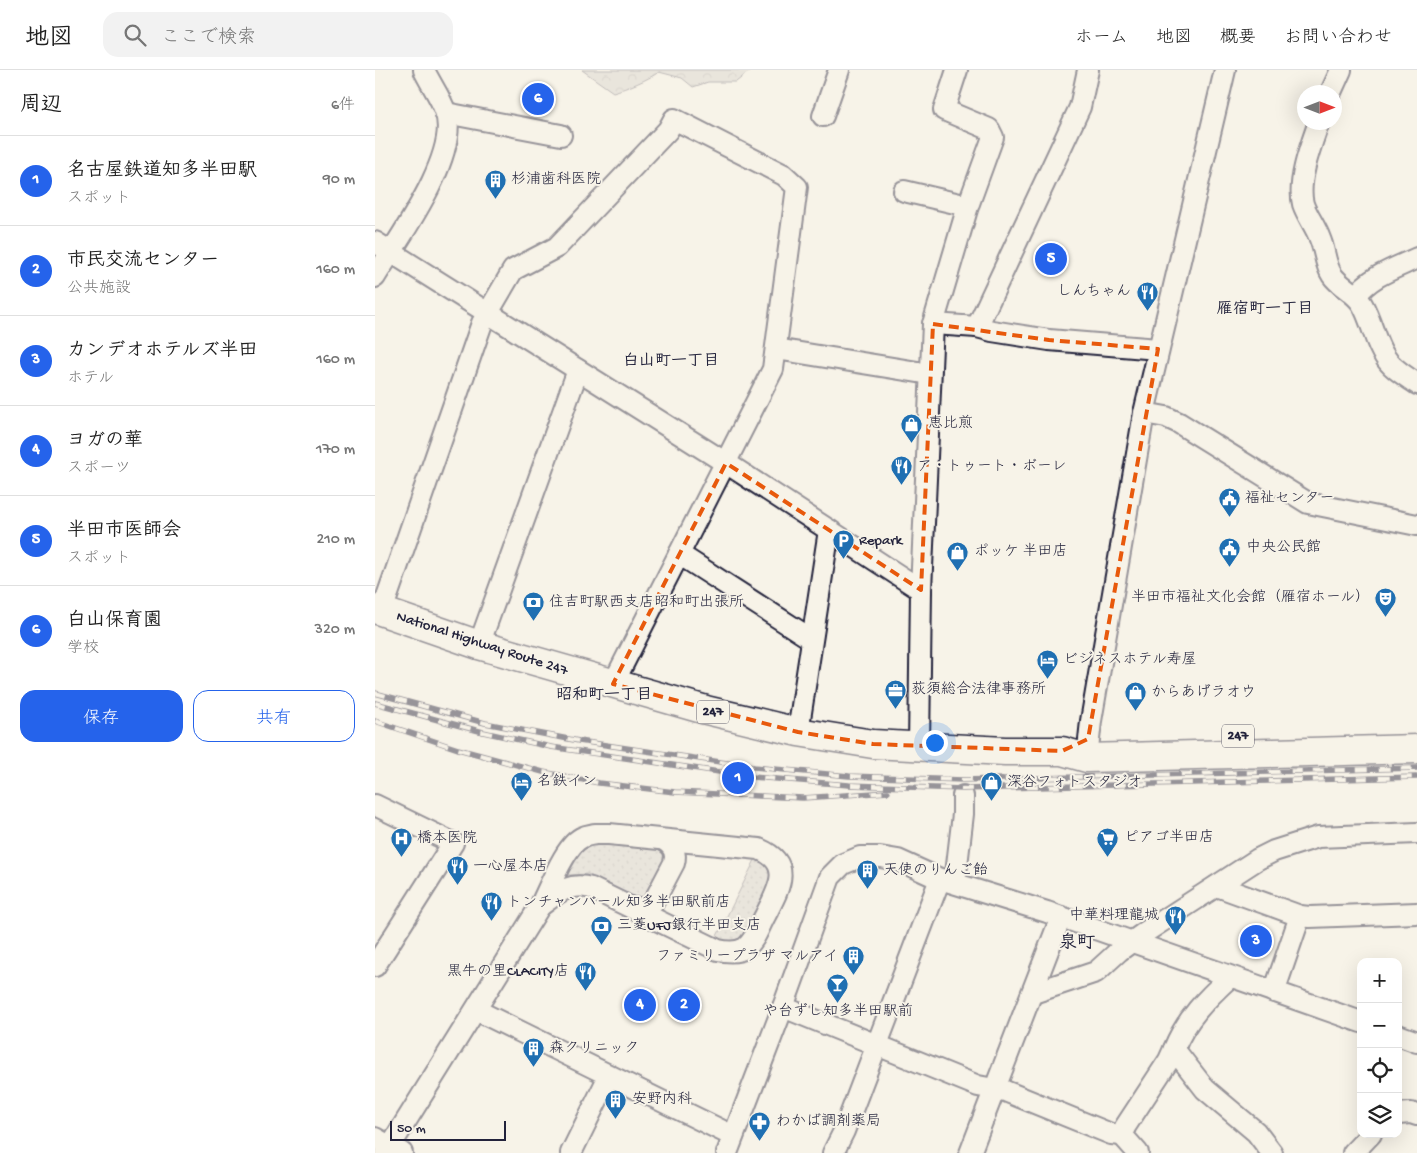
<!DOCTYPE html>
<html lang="ja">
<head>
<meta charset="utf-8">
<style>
  body { margin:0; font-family:"Gochi Hand","Klee One",sans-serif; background:#f2f2f2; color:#222 }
  .controls { position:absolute; right:15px; bottom:15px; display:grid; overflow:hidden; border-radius:10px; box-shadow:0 5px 20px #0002 }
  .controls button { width:45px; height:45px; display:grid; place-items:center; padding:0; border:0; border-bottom:1px solid #e0e0e0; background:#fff; color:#222; font:25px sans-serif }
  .compass { position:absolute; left:922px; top:15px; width:45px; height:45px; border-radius:50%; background:#fff; box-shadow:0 5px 20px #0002; rotate:90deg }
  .scale { position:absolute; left:15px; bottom:12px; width:116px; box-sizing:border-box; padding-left:5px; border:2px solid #22223b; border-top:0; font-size:14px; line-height:18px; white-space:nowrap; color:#22223b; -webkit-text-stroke:4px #f7f3e8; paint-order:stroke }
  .you { position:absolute; left:559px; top:672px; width:18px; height:18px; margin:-12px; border:4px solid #fff; border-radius:50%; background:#1a73e8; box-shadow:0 0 0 8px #1a73e833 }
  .badge { display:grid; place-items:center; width:32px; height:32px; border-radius:50%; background:#2563eb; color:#fff; font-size:16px; font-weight:700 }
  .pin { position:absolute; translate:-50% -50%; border:2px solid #fff; box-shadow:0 1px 5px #0006 }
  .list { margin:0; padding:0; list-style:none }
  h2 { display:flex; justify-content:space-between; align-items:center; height:65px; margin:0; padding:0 20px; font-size:21px }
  h2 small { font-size:16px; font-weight:400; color:#767676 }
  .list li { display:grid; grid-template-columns:32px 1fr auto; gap:15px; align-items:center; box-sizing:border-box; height:90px; padding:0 20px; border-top:1px solid #e0e0e0 }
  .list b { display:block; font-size:19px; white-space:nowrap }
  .list p { margin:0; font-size:16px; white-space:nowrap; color:#767676 }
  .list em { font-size:16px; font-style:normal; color:#767676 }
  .actions { display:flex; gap:10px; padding:15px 20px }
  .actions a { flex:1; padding:11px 0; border:1px solid #2563eb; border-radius:15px; text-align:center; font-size:18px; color:#2563eb }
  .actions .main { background:#2563eb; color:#fff }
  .icon { flex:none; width:28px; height:28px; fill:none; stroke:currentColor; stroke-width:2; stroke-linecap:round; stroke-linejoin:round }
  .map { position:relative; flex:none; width:1042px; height:1083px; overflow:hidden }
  header { display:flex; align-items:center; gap:30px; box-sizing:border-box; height:70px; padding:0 25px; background:#fff; border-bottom:1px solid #e0e0e0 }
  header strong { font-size:24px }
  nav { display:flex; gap:28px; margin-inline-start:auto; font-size:18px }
  .search { width:350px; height:45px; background:#f2f2f2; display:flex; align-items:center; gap:12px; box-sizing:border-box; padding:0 18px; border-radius:15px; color:#767676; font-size:19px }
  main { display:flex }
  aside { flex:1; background:#fff }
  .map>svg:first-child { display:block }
  .grass { fill:url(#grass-dots); stroke:#7d7c85 }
  .forest { fill:url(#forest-crowns); stroke:#7d7c85 }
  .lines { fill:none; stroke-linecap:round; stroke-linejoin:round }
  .minor-casing { stroke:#22223b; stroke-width:24 }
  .highway-casing { stroke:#22223b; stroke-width:31 }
  .minor { stroke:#f7f3e8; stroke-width:20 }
  .highway { stroke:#f7f3e8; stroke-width:28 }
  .rail-casing { stroke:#22223b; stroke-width:5.5 }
  .rail { stroke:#f7f3e8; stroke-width:4; stroke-dasharray:11; stroke-linecap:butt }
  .marked { fill:none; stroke:#e8590c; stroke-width:4; stroke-dasharray:10 6; stroke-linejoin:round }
  .labels { text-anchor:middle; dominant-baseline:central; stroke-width:4; stroke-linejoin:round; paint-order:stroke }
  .shield { fill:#f7f3e8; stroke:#62616f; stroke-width:1 }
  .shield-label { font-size:14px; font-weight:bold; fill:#22223b }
  .poi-label { font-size:15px; fill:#22223b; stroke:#f7f3e8; text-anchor:start }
  .street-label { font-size:15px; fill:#22223b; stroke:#f7f3e8 }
  .neighbourhood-label { font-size:16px; font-weight:bold; fill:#22223b; stroke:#f7f3e8 }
  .quarter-label { font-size:18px; font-weight:bold; fill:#22223b; stroke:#f7f3e8 }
</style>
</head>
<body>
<header>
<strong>地図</strong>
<div class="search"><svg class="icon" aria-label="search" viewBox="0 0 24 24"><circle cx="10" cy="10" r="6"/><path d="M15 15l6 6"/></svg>ここで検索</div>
<nav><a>ホーム</a><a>地図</a><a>概要</a><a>お問い合わせ</a></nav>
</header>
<main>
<aside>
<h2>周辺<small>6件</small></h2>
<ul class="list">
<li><span class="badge">1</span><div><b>名古屋鉄道知多半田駅</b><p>スポット</p></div><em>90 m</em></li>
<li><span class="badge">2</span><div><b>市民交流センター</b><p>公共施設</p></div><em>160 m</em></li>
<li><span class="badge">3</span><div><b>カンデオホテルズ半田</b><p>ホテル</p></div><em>160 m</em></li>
<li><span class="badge">4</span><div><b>ヨガの華</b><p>スポーツ</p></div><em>170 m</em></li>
<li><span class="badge">5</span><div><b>半田市医師会</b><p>スポット</p></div><em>210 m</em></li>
<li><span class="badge">6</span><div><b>白山保育園</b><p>学校</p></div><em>320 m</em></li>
</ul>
<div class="actions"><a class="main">保存</a><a>共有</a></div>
</aside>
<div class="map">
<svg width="1042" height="1083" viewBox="0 0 1042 1083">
  <defs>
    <pattern id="grass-dots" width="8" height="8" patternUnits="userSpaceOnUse" patternTransform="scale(1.25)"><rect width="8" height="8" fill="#d8d5cf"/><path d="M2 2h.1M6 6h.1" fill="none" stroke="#b9b7b3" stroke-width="1.8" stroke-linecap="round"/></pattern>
    <pattern id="forest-crowns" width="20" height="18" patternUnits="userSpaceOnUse" patternTransform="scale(1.25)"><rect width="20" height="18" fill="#d8d5cf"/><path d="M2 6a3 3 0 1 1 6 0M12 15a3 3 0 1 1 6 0" fill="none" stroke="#b9b7b3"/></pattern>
  </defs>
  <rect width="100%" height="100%" fill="#f7f3e8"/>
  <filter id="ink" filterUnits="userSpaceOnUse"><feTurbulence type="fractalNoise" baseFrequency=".02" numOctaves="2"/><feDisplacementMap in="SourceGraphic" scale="10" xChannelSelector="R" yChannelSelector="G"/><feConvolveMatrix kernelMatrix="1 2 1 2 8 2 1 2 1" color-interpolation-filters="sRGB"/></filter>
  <g filter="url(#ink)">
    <!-- grass -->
    <g class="grass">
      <path d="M231,773L286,778L294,786L274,830L265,832L213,804L193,805C192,792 207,779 219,775C222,773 227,774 231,773Z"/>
      <path d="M382,786L392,788L400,805L366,873L339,872Z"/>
    </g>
    <!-- forest -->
    <path class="forest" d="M207,0H376L361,12H333L318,17L307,8L284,2C272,10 253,18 238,22Z"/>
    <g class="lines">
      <defs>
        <g id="minor">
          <path d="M956,22L966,0"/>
          <path d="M71,43L186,65"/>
          <path d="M448,46L464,0"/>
          <path d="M944,52C936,75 922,111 928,134C932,146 941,157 945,169C950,180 950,195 957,205C965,217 980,222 987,234C997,251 999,271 1010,287C1017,299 1031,306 1042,314"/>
          <path d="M529,121L593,136"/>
          <path d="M0,172L351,393L546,520"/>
          <path d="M0,207C22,171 87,83 70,41C66,28 55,13 49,0"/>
          <path d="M981,226C995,206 1021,198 1042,188"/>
          <path d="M558,254L602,257L617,261L674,270L783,279"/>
          <path d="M602,257L705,37L713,0"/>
          <path d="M401,279L555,304"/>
          <path d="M769,343L791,347L804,353L933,433L1042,455"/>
          <path d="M304,484L436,569"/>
          <path d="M7,541L107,253L138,200L182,177L293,60L299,49L409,105L422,117L398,299L238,614"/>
          <path d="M104,575L203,300"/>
          <path d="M423,662L454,460"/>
          <path d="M544,677L546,520L558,254L593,136L618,67L614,59L569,40L582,0"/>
          <path d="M712,688L716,651L769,343L850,0"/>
          <path d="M0,735L78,773L0,896"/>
          <path d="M220,764H234L384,779C420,794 403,820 390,846C384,857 380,871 370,878C362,883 352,882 343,880L216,818C193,812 183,823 165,836C174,819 190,774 208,767C212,765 216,765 220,764Z"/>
          <path d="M580,812L588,744V726"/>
          <path d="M842,816L925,846L935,847L1042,843"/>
          <path d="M257,838H272L278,833L299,793C302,782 298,776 289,770"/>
          <path d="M899,922L925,846"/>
          <path d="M658,923L721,902L744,881L769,863L883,789L899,781L943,767L1042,763"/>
          <path d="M408,937L603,1016L630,1021L736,1064L747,1065"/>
          <path d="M101,940L358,1066"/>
          <path d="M1023,965L1042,972"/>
          <path d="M799,979C811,949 832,928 855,907"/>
          <path d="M1023,1044L1036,1043L1042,1045"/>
          <path d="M0,1068L27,1083"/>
          <path d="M11,1083L165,836"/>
          <path d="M196,1083L234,1006"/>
          <path d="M352,1083L408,937L455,807L468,794L485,787H505L523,790L565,809L672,842L986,952"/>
          <path d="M458,1083L469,1061L565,809"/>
          <path d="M595,1083L686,847"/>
          <path d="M763,1083L747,1065L750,1057L794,990L799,979L830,1019L881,1062L897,1083"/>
          <path d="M978,1083L996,1064"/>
        </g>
        <path id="highway" d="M0,539L104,575L331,640L423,662L498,674L630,681H687L712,688L1042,679"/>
      </defs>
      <!-- minor casing -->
      <use href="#minor" class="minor-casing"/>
      <!-- highway casing -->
      <use href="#highway" class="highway-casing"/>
      <!-- minor -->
      <use href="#minor" class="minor"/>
      <!-- highway -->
      <use href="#highway" class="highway"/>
      <defs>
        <g id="rail">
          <path d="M0,623L110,653L204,671L379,697L474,706L588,710L1042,698"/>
          <path d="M0,633L108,662L176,677L378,707L474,715L588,719L1042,707"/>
          <path d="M0,651L83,679L168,702L224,713L300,722L428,728L513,722"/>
        </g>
      </defs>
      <!-- rail casing -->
      <use href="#rail" class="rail-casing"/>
      <!-- rail -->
      <use href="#rail" class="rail"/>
    </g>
  </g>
  <!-- marked area -->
  <path d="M0 0H1042V1083H0ZM558,254L674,270L783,279L713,669L687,681L498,674L423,662L238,614L351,393L546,520Z" fill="#f7f3e8" fill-opacity=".55" fill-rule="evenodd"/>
  <path class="marked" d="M558,254L674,270L783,279L713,669L687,681L498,674L423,662L238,614L351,393L546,520Z"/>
  <!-- icons -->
  <defs>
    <symbol id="building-pin" viewBox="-11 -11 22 30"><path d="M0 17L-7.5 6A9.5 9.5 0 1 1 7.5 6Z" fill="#1f6fb2" stroke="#f7f3e8"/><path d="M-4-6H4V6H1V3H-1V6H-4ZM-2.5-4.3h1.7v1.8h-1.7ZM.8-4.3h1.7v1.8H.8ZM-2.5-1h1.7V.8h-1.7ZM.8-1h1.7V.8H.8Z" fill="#fff"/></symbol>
    <symbol id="restaurant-pin" viewBox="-11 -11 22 30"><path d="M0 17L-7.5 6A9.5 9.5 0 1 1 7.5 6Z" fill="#1f6fb2" stroke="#f7f3e8"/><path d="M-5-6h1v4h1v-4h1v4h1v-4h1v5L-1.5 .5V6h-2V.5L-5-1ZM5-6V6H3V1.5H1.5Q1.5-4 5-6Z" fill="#fff"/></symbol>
    <symbol id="shop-pin" viewBox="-11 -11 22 30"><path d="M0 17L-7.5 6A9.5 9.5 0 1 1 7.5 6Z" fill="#1f6fb2" stroke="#f7f3e8"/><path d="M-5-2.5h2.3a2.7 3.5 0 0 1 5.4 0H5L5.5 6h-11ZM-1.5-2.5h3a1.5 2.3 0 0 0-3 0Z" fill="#fff"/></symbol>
    <symbol id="civic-pin" viewBox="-11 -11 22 30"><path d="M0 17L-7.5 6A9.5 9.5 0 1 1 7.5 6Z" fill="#1f6fb2" stroke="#f7f3e8"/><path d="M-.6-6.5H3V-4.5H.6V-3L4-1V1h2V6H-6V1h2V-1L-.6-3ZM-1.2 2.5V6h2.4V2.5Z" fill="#fff"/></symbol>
    <symbol id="parking-pin" viewBox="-11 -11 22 30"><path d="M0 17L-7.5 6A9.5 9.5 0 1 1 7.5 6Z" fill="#1f6fb2" stroke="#f7f3e8"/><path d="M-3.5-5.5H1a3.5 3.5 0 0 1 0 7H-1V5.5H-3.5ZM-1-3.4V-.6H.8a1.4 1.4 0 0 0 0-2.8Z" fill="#fff"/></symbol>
    <symbol id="theatre-pin" viewBox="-11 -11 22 30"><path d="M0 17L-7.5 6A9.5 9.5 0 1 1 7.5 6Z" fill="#1f6fb2" stroke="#f7f3e8"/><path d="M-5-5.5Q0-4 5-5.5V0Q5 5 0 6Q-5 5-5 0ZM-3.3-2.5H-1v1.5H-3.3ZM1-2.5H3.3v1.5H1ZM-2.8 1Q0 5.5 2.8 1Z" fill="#fff"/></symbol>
    <symbol id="bank-pin" viewBox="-11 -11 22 30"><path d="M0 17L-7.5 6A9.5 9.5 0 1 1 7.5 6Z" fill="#1f6fb2" stroke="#f7f3e8"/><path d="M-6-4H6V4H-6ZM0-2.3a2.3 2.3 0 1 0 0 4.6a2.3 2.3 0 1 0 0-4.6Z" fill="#fff"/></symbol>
    <symbol id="hotel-pin" viewBox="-11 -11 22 30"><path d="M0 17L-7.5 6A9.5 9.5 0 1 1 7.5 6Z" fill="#1f6fb2" stroke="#f7f3e8"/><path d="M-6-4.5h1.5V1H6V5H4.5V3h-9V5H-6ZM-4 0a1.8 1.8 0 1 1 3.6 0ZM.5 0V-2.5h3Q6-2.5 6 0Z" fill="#fff"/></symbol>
    <symbol id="office-pin" viewBox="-11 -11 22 30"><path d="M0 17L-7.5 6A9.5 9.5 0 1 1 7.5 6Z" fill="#1f6fb2" stroke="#f7f3e8"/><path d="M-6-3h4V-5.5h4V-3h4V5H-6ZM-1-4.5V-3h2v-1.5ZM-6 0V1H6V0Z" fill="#fff"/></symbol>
    <symbol id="supermarket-pin" viewBox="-11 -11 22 30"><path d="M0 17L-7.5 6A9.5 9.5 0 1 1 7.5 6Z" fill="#1f6fb2" stroke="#f7f3e8"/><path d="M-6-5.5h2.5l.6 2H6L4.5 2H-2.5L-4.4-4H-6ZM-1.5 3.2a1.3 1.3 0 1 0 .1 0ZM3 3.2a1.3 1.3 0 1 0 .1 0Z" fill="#fff"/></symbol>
    <symbol id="hospital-pin" viewBox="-11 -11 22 30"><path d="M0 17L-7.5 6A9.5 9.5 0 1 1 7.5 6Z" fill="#1f6fb2" stroke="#f7f3e8"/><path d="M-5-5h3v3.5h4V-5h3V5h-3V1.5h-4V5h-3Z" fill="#fff"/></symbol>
    <symbol id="bar-pin" viewBox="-11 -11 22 30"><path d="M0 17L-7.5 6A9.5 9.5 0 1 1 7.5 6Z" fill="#1f6fb2" stroke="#f7f3e8"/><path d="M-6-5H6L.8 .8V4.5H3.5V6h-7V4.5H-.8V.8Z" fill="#fff"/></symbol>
    <symbol id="pharmacy-pin" viewBox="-11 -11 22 30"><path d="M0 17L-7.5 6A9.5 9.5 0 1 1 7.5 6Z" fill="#1f6fb2" stroke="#f7f3e8"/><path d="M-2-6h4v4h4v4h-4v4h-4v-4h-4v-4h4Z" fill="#fff"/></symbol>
  </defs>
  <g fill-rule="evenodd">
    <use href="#building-pin" x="108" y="98" width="25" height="34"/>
    <use href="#restaurant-pin" x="760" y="210" width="25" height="34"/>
    <use href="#shop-pin" x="524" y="342" width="25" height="34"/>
    <use href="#restaurant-pin" x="514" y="384" width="25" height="34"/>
    <use href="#civic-pin" x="842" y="416" width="25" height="34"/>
    <use href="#parking-pin" x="456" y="458" width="25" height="34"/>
    <use href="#civic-pin" x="842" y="466" width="25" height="34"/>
    <use href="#shop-pin" x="570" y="470" width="25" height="34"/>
    <use href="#theatre-pin" x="998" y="516" width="25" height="34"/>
    <use href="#bank-pin" x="146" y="520" width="25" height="34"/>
    <use href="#hotel-pin" x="660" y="578" width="25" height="34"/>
    <use href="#office-pin" x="508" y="608" width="25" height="34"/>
    <use href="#shop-pin" x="748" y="610" width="25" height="34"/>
    <use href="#hotel-pin" x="134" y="700" width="25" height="34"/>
    <use href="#shop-pin" x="604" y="700" width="25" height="34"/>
    <use href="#supermarket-pin" x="720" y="756" width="25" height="34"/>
    <use href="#hospital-pin" x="14" y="756" width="25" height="34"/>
    <use href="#restaurant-pin" x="70" y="784" width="25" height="34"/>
    <use href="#building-pin" x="480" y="788" width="25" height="34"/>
    <use href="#restaurant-pin" x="104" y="820" width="25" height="34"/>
    <use href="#restaurant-pin" x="788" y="834" width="25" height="34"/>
    <use href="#bank-pin" x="214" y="844" width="25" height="34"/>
    <use href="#building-pin" x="466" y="874" width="25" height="34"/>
    <use href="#restaurant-pin" x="198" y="890" width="25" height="34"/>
    <use href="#bar-pin" x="450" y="902" width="25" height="34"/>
    <use href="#building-pin" x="146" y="966" width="25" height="34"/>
    <use href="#building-pin" x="228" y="1018" width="25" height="34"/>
    <use href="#pharmacy-pin" x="372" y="1040" width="25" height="34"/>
  </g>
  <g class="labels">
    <!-- shield labels -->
    <g class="shield">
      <rect x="322" y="630.5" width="32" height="23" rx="4"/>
      <rect x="847" y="654.5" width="32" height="23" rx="4"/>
    </g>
    <g class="shield-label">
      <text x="338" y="642">247</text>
      <text x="863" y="666">247</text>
    </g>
    <!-- poi labels -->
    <g class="poi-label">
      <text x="136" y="110">杉浦歯科医院</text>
      <text x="756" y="222" text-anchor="end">しんちゃん</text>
      <text x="553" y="354">恵比煎</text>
      <text x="542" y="397">ア・トゥート・ボーレ</text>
      <text x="870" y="429">福祉センター</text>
      <text x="484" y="471">Repark</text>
      <text x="871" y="478">中央公民館</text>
      <text x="599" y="482">ポッケ 半田店</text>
      <text x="995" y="528" text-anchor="end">半田市福祉文化会館（雁宿ホール）</text>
      <text x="174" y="533">住吉町駅西支店昭和町出張所</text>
      <text x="688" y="590">ビジネスホテル寿屋</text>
      <text x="536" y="620">荻須総合法律事務所</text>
      <text x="776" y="623">からあげラオウ</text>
      <text x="162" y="712">名鉄イン</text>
      <text x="632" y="713">深谷フォトスタジオ</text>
      <text x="749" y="768">ピアゴ半田店</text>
      <text x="42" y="769">橋本医院</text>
      <text x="98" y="797">一心屋本店</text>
      <text x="508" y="801">天使のりんご飴</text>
      <text x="132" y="833">トンチャンバール知多半田駅前店</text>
      <text x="784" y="846" text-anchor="end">中華料理龍城</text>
      <text x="242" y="856">三菱UFJ銀行半田支店</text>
      <text x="463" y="887" text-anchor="end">ファミリープラザ マルアイ</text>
      <text x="194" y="902" text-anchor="end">黒牛の里CLACITY店</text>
      <text x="463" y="942" text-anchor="middle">や台ずし知多半田駅前</text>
      <text x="174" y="979">森クリニック</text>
      <text x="257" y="1030">安野内科</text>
      <text x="401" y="1052">わかば調剤薬局</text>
    </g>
    <!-- street labels -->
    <g class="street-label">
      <text transform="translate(107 574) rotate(18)">National Highway Route 247</text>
    </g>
    <!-- neighbourhood labels -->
    <g class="neighbourhood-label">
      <text x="890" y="240">雁宿町一丁目</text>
      <text x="296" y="292">白山町一丁目</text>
      <text x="229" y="626">昭和町一丁目</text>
    </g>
    <!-- quarter labels -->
    <g class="quarter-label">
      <text x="702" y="873">泉町</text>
    </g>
  </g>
</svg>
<div class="controls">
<button>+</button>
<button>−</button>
<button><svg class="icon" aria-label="locate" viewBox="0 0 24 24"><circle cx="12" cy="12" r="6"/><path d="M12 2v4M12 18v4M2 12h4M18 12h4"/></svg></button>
<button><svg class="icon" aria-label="layers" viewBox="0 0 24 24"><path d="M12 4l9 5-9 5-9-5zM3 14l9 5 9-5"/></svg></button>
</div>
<svg class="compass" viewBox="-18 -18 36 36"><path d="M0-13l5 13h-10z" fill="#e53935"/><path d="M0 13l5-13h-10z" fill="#767676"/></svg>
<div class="scale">50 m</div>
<div class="you"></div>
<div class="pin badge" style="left:363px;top:708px">1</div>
<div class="pin badge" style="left:309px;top:935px">2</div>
<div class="pin badge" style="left:881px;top:871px">3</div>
<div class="pin badge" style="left:265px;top:935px">4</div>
<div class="pin badge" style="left:676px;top:189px">5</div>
<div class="pin badge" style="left:163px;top:29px">6</div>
</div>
</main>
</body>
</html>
